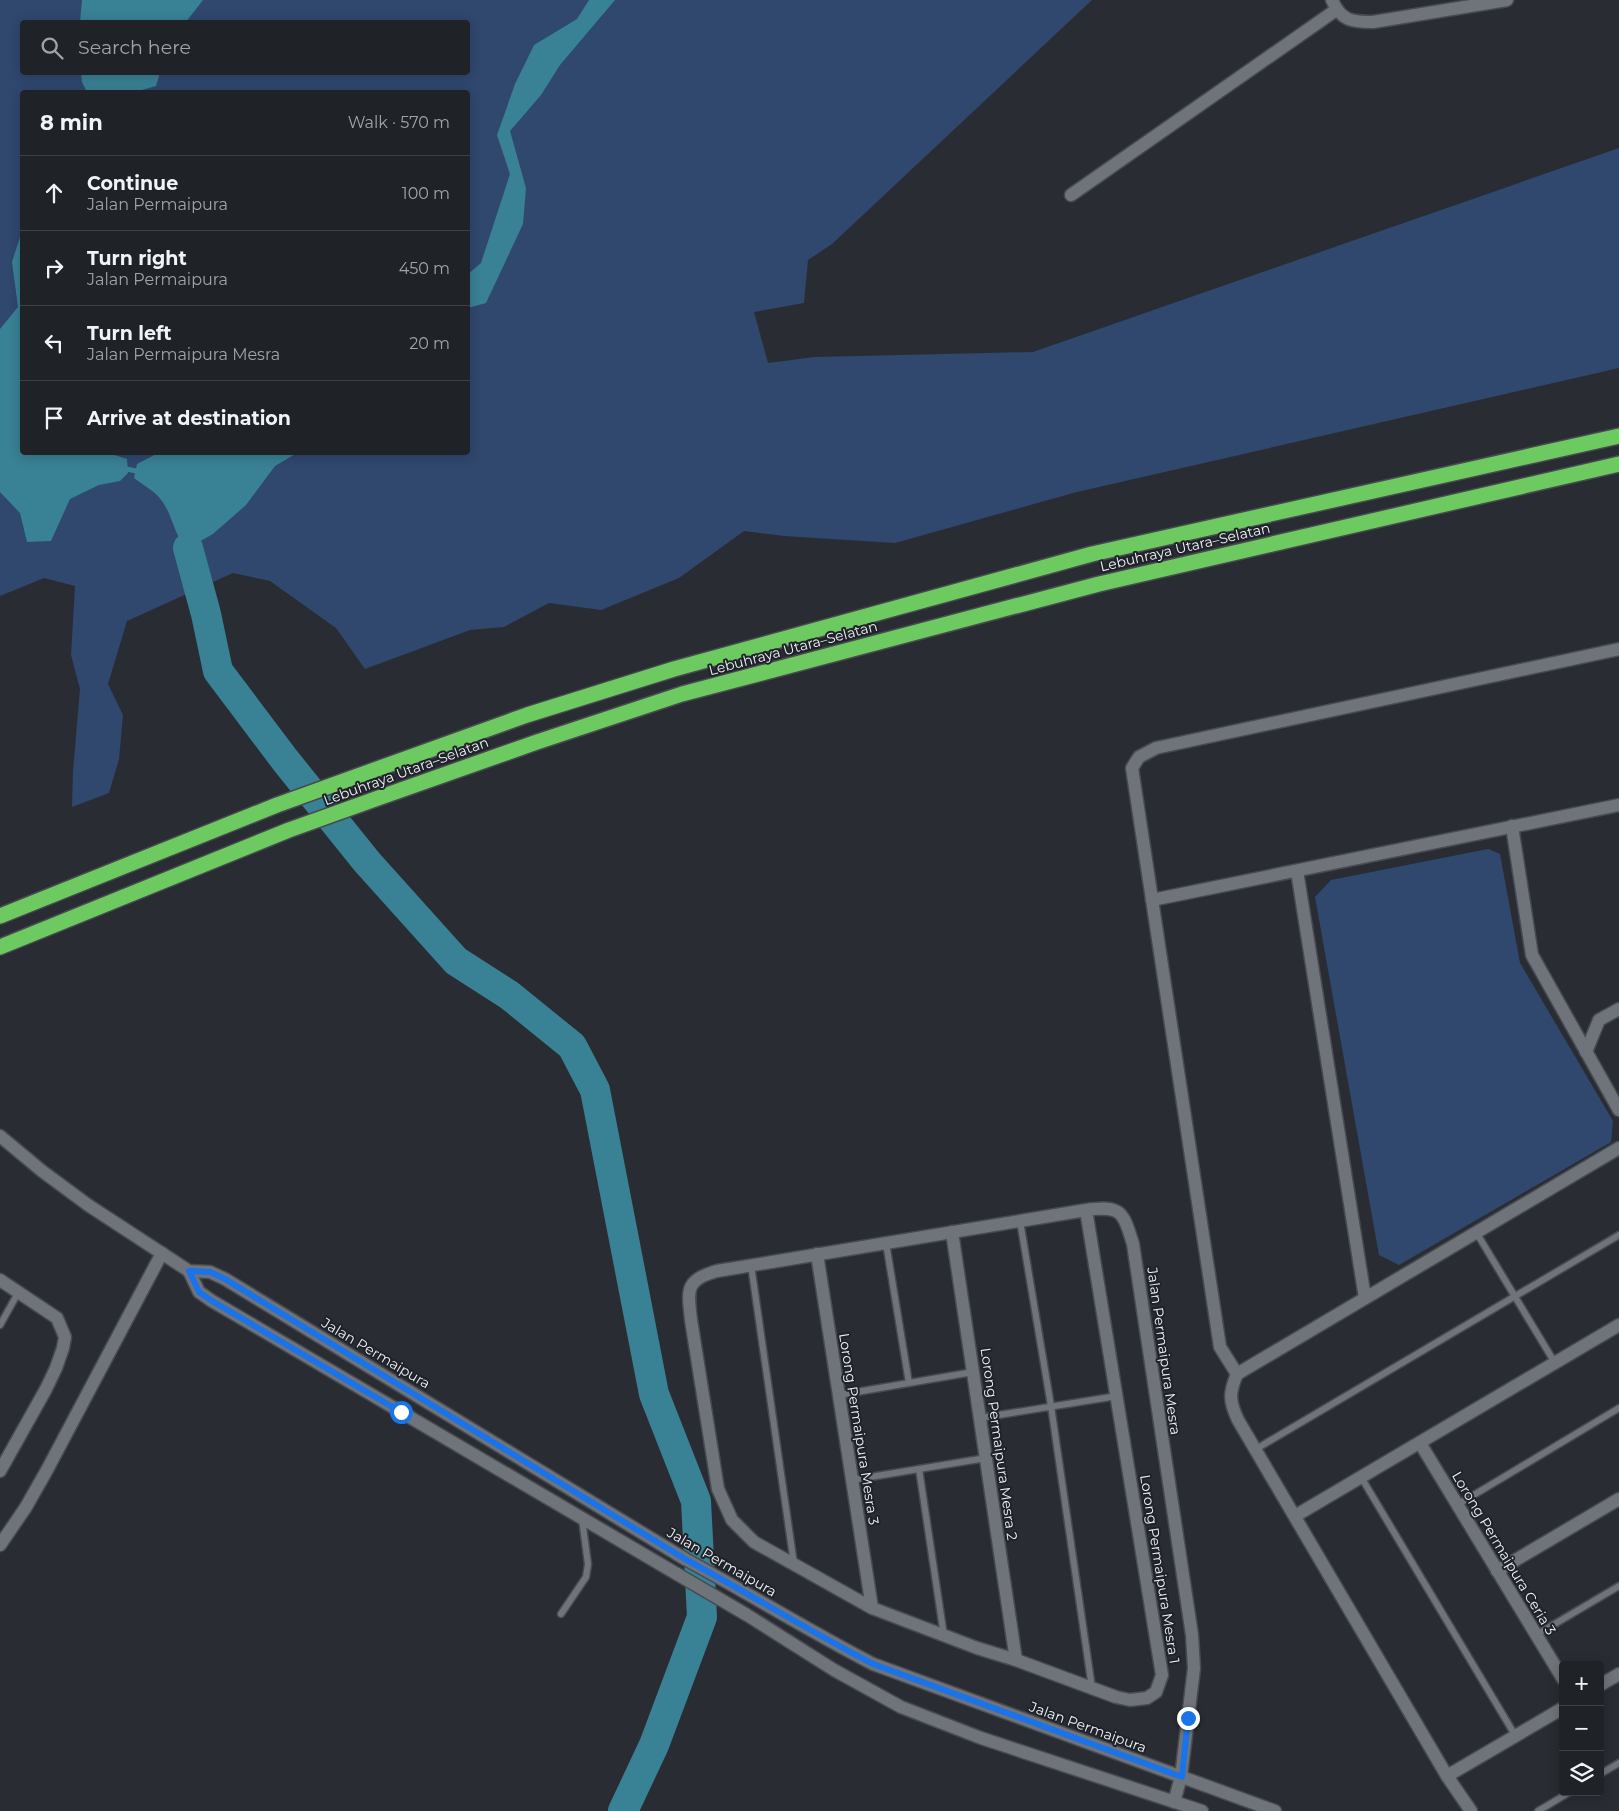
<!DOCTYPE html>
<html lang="en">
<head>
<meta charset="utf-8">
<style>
  body { margin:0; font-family:Montserrat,sans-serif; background:#272a2e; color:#f1f3f6 }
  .controls { position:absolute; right:15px; bottom:15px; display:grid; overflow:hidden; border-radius:5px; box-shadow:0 2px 12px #0003 }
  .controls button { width:45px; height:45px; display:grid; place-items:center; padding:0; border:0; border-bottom:1px solid #3c3f43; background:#1f2226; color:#f1f3f6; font:25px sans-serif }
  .stop { position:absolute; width:15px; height:15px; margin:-11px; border:4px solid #1a73e8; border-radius:50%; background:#fff }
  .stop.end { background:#1a73e8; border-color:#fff; box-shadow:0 1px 5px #0008 }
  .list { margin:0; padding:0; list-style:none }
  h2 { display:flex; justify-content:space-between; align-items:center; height:65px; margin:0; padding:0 20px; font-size:21px }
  h2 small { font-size:16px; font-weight:400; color:#a1a4a7 }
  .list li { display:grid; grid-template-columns:32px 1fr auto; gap:15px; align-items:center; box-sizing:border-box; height:75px; padding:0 20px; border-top:1px solid #3c3f43 }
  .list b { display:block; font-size:19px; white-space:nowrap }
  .list p { margin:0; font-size:16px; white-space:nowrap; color:#a1a4a7 }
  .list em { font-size:16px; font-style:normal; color:#a1a4a7 }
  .icon { flex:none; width:28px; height:28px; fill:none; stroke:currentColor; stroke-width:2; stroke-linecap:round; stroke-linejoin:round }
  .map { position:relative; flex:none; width:1619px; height:1811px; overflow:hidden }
  .search { position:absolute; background:#1f2226; box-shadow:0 2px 12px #0003; left:20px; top:20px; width:450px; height:55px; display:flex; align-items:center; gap:12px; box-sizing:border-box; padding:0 18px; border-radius:5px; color:#a1a4a7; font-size:19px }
  .panel { position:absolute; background:#1f2226; box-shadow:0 2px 12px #0003; left:20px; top:90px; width:450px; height:365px; border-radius:5px }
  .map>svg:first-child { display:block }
  .green { fill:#30476e; fill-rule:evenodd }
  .water { fill:#398194 }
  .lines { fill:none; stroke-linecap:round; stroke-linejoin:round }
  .stream { stroke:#398194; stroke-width:5 }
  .river { stroke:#398194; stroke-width:30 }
  .lane-casing { stroke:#474a4f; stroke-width:9 }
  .street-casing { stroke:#474a4f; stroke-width:15 }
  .secondary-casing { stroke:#474a4f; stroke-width:15 }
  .highway-casing { stroke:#474a4f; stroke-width:18 }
  .lane { stroke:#6f747b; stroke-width:6 }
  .street { stroke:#6f747b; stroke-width:12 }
  .secondary { stroke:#6f747b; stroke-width:12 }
  .highway { stroke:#6dca60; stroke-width:15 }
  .route { stroke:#1a73e8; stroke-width:6 }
  .labels { text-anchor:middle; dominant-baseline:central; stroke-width:4; stroke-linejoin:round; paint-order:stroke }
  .street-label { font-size:14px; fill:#eff1f5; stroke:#1f2329 }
</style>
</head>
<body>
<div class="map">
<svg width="1619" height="1811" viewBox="0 0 1619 1811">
  <rect width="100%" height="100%" fill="#292d33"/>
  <!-- green -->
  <g class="green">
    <path d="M0,0H1092L832,244L808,260L804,303L754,312L768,363L815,357L1033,352L1619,148V368L1077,492L895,543L784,536L744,531L679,578L601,610L549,603L504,627L470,630L365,669L336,628L270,581L233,573L127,621L108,684L123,715L119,759L109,793L72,807L73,771L80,689L71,655L75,586L44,578L0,596ZM22,22H468V72H22ZM22,92H468V452H22Z"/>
    <path d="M1488,849L1500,854L1520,963L1613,1121L1611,1142L1399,1265L1379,1255L1315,897L1331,880Z"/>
  </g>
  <!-- water -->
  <g class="water">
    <path d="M82,0H203L186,22H80Z"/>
    <path d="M589,0H615L560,65L541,95L510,131L526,188L523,224L486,303L468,308V274L481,263L510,174L497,135L515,84L534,45L577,19Z"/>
    <path d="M81,73V72L160,73L156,86L135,92H87L82,82Z"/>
    <path d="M22,231V452L108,453L127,459L128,473L120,481L99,485L70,499L51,541L27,542L20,513L0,492V329L18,307L12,262Z"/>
    <path d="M158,453V452L297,453L275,466L246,505L213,534L188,548C174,537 173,516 162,501C156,492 143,485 134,478L137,464Z"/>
  </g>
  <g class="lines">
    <!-- stream -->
    <path class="stream" d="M122,468L141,472"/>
    <!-- river -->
    <path class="river" d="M188,548L206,614L218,671L285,760L367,862L456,961L509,995L572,1046L595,1090L654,1394L696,1501L702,1617L654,1745L623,1811"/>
    <defs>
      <g id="lane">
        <path d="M1020,1221L1051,1406L1092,1688"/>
        <path d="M1476,1232L1555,1363"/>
        <path d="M886,1243L909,1383"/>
        <path d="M751,1265L794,1564"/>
        <path d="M0,1325L18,1293"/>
        <path d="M839,1395L973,1372"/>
        <path d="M980,1418L1117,1396"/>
        <path d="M1256,1449L1619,1235"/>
        <path d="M919,1469L944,1636"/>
        <path d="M1361,1477L1515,1735"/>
        <path d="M852,1480L986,1458"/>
        <path d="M1457,1505L1619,1408"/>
        <path d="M561,1614L586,1577L588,1564L582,1519"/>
        <path d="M1536,1635L1619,1586"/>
        <path d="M1600,1774L1619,1763"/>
        <path d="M1538,1811L1570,1792"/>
      </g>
      <g id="street">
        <path d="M1332,0C1341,21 1352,22 1373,22L1507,0"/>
        <path d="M1071,195L1336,10"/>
        <path d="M1512,826L1532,955L1619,1110"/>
        <path d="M1297,871L1365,1298"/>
        <path d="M1152,900L1619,805"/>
        <path d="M1586,1052L1599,1020L1619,1009"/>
        <path d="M0,1136L42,1171L88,1205L189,1271L210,1272L225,1279L685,1559"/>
        <path d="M1086,1210L1162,1675L1156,1692L1147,1698L1130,1700L1116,1697L1016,1660L977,1648L872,1608L754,1542L732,1520L718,1489L691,1320C688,1291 684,1280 717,1271L1086,1210C1122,1205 1123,1212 1133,1244L1192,1635L1194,1668L1181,1777L1174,1802"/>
        <path d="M952,1232L1016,1660"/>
        <path d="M817,1254L872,1608"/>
        <path d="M189,1271L199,1292L212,1301L677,1574"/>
        <path d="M0,1280L57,1318L65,1337L63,1348L56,1368L46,1389L0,1471"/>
        <path d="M1237,1374L1220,1347L1132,768L1139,757L1156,748L1619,649"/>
        <path d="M1420,1443L1563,1679"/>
        <path d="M1295,1516L1619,1325"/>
        <path d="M0,1545L26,1507L47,1470L162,1253"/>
        <path d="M1497,1571L1619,1499"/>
        <path d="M1600,1685L1619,1674"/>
        <path d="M1447,1776L1563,1708"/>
        <path d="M1471,1811L1447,1776L1238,1420C1229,1401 1229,1393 1237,1374L1619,1148"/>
      </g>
      <g id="secondary">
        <path d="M685,1559C748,1593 809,1631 873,1664L1275,1811"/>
        <path d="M677,1574L747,1615L834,1670L901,1707L981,1738L1202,1811"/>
      </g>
      <g id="highway">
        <path d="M0,916L277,805L527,715L674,669L1092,554L1619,436"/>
        <path d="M0,947L289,830L381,797L537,742L682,694L1099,584L1619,464"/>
      </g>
    </defs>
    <!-- lane casing -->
    <use href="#lane" class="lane-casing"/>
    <!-- street casing -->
    <use href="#street" class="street-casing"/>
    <!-- secondary casing -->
    <use href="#secondary" class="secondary-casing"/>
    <!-- highway casing -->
    <use href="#highway" class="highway-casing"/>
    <!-- lane -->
    <use href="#lane" class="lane"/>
    <!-- street -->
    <use href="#street" class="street"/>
    <!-- secondary -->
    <use href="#secondary" class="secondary"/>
    <!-- highway -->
    <use href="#highway" class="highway"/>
  </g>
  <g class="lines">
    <!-- route -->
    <path class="route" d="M401,1412L212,1301L199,1292L189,1271L210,1272L225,1279L685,1559C748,1593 809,1631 873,1664L1182,1777L1188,1718"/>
  </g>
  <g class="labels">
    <!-- street labels -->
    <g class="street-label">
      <text transform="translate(1185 547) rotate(-13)">Lebuhraya Utara–Selatan</text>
      <text transform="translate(793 648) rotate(-15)">Lebuhraya Utara–Selatan</text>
      <text transform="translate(406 771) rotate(-20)">Lebuhraya Utara–Selatan</text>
      <text transform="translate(1164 1351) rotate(82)">Jalan Permaipura Mesra</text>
      <text transform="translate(376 1353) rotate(31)">Jalan Permaipura</text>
      <text transform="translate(859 1429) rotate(81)">Lorong Permaipura Mesra 3</text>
      <text transform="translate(999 1444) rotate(82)">Lorong Permaipura Mesra 2</text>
      <text transform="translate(1504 1553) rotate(59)">Lorong Permaipura Ceria 3</text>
      <text transform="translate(722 1562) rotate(30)">Jalan Permaipura</text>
      <text transform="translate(1160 1569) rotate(81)">Lorong Permaipura Mesra 1</text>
      <text transform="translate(1088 1727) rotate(20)">Jalan Permaipura</text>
    </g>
  </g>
</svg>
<div class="controls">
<button>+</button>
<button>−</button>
<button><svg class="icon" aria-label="layers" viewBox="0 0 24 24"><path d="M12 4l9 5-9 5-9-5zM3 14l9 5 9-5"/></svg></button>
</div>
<div class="stop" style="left:401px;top:1412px"></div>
<div class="stop end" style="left:1188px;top:1718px"></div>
<div class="search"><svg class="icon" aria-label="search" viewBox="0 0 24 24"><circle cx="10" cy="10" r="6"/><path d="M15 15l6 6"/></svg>Search here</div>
<section class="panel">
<h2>8 min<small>Walk · 570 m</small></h2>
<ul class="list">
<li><svg class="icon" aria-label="ahead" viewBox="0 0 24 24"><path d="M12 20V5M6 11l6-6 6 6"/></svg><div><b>Continue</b><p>Jalan Permaipura</p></div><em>100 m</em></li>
<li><svg class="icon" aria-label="right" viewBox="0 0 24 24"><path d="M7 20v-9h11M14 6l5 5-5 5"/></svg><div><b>Turn right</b><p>Jalan Permaipura</p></div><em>450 m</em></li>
<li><svg class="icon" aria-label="left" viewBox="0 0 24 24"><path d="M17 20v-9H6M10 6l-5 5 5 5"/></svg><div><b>Turn left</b><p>Jalan Permaipura Mesra</p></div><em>20 m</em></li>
<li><svg class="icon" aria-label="arrive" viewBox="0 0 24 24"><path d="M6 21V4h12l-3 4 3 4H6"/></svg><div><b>Arrive at destination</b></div></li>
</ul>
</section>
</div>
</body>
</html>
